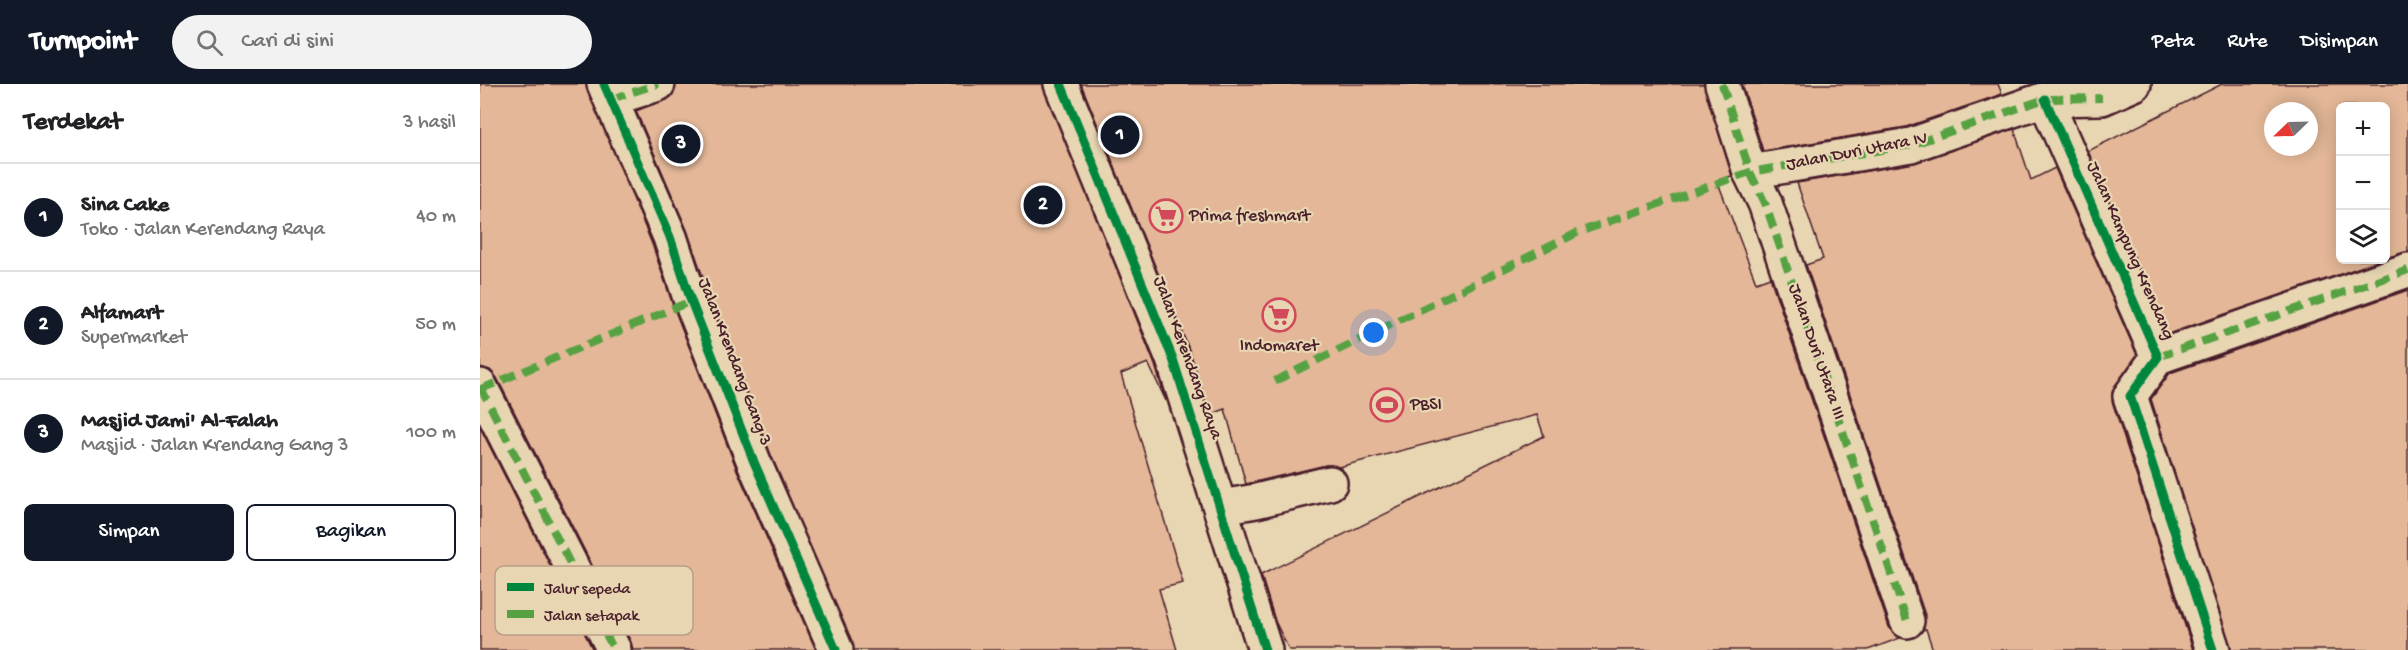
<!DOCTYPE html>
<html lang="id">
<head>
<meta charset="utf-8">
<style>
  body { margin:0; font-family:"Gochi Hand",sans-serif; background:#f2f2f2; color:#202124 }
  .controls { position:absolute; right:18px; top:18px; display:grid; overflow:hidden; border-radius:9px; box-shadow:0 3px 15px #0003 }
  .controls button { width:54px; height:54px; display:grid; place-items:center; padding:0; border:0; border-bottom:2px solid #e0e0e0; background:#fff; color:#202124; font:30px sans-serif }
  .compass { position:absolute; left:1784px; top:18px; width:54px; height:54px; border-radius:50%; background:#fff; box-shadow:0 3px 15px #0003; rotate:247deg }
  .you { position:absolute; left:894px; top:249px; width:21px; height:21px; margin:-15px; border:4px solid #fff; border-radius:50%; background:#1a73e8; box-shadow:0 0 0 9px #1a73e833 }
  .badge { display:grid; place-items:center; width:39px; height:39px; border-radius:50%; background:#111827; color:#fff; font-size:20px; font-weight:700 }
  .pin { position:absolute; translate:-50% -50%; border:3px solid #fff; box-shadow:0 2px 6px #0006 }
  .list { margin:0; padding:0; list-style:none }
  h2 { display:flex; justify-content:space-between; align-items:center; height:78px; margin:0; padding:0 24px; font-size:26px }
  h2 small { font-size:20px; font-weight:400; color:#757577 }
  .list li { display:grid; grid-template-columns:39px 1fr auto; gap:18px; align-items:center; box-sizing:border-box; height:108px; padding:0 24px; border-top:2px solid #e0e0e0 }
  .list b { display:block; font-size:22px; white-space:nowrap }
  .list p { margin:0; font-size:20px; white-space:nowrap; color:#757577 }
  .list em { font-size:20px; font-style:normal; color:#757577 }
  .actions { display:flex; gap:12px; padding:18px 24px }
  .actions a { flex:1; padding:14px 0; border:2px solid #111827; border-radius:9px; text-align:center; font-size:21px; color:#111827 }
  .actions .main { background:#111827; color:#fff }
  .icon { flex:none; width:33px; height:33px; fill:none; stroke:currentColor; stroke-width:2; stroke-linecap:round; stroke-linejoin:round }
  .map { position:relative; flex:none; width:1928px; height:566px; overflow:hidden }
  header { display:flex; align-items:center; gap:36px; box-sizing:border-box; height:84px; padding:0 30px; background:#111827; color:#fff }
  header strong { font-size:28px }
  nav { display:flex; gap:33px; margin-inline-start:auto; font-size:21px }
  .search { width:420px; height:54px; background:#f2f2f2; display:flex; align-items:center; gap:15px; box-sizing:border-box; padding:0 21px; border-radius:33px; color:#757577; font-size:22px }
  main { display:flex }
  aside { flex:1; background:#fff }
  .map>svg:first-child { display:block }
  .building { fill:#e3b797; stroke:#4a1f2b; stroke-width:1.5; fill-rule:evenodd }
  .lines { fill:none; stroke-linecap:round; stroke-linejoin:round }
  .minor-casing { stroke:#4a1f2b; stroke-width:38 }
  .minor { stroke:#e8d6b3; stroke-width:33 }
  .quiet { stroke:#56a243; stroke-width:8; stroke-dasharray:15 8; stroke-linecap:butt }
  .cycleway-casing { stroke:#e8d6b3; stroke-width:13 }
  .cycleway { stroke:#00873e; stroke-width:9 }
  .labels { text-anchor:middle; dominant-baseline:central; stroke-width:4.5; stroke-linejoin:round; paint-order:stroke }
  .street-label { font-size:18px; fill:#4a1f2b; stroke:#e8d6b3 }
  .poi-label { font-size:18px; fill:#4a1f2b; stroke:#e8d6b3; text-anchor:start }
  .key { fill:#e8d6b3; stroke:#b99f8a; stroke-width:1.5 }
  .key-label { font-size:16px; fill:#4a1f2b }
</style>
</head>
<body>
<header>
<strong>Turnpoint</strong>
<div class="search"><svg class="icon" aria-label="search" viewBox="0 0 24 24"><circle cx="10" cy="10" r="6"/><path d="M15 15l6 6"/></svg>Cari di sini</div>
<nav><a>Peta</a><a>Rute</a><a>Disimpan</a></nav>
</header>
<main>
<aside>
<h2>Terdekat<small>3 hasil</small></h2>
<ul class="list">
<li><span class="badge">1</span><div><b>Sina Cake</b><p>Toko · Jalan Kerendang Raya</p></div><em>40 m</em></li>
<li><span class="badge">2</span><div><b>Alfamart</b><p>Supermarket</p></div><em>50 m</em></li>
<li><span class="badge">3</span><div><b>Masjid Jami' Al-Falah</b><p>Masjid · Jalan Krendang Gang 3</p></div><em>100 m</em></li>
</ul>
<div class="actions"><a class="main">Simpan</a><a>Bagikan</a></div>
</aside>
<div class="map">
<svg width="1928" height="566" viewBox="0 0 1928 566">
  <rect width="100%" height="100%" fill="#e8d6b3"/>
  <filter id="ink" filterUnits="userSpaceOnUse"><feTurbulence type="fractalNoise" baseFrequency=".0167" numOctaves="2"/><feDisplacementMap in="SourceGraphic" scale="12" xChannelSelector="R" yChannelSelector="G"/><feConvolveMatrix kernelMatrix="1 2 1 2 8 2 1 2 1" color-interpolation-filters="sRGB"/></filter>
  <g filter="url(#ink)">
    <!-- building -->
    <g class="building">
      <path d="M0,0H106L172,160L194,224L257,386L336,566H153L151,558L17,294L10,286L0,283Z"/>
      <path d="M196,0H563L675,281L686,317L668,279L641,290L703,499L679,505L697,566H374L291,371L229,211L207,146L156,27L191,13Z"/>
      <path d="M601,0H1224L1252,92L1237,96L1276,198L1290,193L1409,543L1420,554L1388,566H809L795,537L781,491L1064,352L1057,331L859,383L846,381L766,400L745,325L730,331L710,268Z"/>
      <path d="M1262,0H1518L1522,10L1426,43L1283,67Z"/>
      <path d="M1742,0H1928V168L1905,174V22H1860V176H1901L1688,250L1608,67ZM1793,27H1829V63H1793Z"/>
      <path d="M1534,45L1551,96L1575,84L1657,271L1635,302L1632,317L1713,566H1453L1446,545L1443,546L1445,531L1326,181L1343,175L1317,99L1434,79Z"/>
      <path d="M1928,206V566H1751L1671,315L1690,289Z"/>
      <path d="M0,343L113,566H0Z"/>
    </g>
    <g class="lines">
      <defs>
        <g id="minor">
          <path d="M124,0L190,153L211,217L274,378L356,566"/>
          <path d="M581,0L693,275L785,566"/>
          <path d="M1242,0L1270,88L1285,119L1427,537"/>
          <path d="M131,15L178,0"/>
          <path d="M1565,15L1678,273L1650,312L1733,566"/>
          <path d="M1270,88L1431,61L1565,15L1622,14L1654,0"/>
          <path d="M1678,273L1928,186"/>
          <path d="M0,302L134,566"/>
          <path d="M741,423L776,417L850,399"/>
        </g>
      </defs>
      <!-- minor casing -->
      <use href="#minor" class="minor-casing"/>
      <!-- minor -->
      <use href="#minor" class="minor"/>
      <!-- quiet -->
      <g class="quiet">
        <path d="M1242,0L1270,88L1285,119L1427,537"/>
        <path d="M131,15L178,0"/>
        <path d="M1678,273L1928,186"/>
        <path d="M795,297L1099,148L1270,88L1431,61L1565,15L1622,14"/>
        <path d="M0,302L134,566"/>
        <path d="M1,305L211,217"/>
      </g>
      <defs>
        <g id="cycleway">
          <path d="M124,0L190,153L211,217L274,378L356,566"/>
          <path d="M581,0L693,275L785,566"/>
          <path d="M1565,15L1678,273L1650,312L1733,566"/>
        </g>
      </defs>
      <!-- cycleway casing -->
      <use href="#cycleway" class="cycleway-casing"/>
      <!-- cycleway -->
      <use href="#cycleway" class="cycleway"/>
    </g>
  </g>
  <!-- icons -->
  <defs>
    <symbol id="supermarket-ring" viewBox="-11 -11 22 22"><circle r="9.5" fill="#e8d6b3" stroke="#d1495b" stroke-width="1.5"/><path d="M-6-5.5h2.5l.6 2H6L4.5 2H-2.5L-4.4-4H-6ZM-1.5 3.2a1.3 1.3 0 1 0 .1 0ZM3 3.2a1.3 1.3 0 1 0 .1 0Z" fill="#d1495b"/></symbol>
    <symbol id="stadium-ring" viewBox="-11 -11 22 22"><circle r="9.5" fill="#e8d6b3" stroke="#d1495b" stroke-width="1.5"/><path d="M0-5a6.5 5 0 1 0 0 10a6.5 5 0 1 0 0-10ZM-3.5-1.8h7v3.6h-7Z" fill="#d1495b"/></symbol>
  </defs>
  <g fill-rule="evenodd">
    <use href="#supermarket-ring" x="667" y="113" width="38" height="38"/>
    <use href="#supermarket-ring" x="780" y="212" width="38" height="38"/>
    <use href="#stadium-ring" x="888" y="302" width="38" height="38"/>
  </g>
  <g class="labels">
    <!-- street labels -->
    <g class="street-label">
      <text transform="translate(1377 68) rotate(-11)">Jalan Duri Utara IV</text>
      <text transform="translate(1650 167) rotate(66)">Jalan Kampung Krendang</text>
      <text transform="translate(1336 268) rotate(71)">Jalan Duri Utara III</text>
      <text transform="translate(707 274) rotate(70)">Jalan Kerendang Raya</text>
      <text transform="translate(254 278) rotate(69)">Jalan Krendang Gang 3</text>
    </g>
    <!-- poi labels -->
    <g class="poi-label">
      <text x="709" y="132">Prima freshmart</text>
      <text x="799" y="262" text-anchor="middle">Indomaret</text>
      <text x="930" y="321">PBSI</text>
    </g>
  </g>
  <!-- legend -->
  <rect x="15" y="482" width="198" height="69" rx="9" class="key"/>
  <rect x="27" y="499" width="27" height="8" fill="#00873e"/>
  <rect x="27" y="526" width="27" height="8" fill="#56a243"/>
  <g class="key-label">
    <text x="64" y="509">Jalur sepeda</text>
    <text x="64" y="536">Jalan setapak</text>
  </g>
</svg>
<div class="controls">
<button>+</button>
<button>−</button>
<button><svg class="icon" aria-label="layers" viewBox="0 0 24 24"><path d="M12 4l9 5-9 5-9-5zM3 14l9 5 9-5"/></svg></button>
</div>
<svg class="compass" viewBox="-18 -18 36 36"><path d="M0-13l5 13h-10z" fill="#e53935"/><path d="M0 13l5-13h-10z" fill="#757577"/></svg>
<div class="you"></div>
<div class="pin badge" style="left:640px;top:51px">1</div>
<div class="pin badge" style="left:563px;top:121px">2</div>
<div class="pin badge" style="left:201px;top:60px">3</div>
</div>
</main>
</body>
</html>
